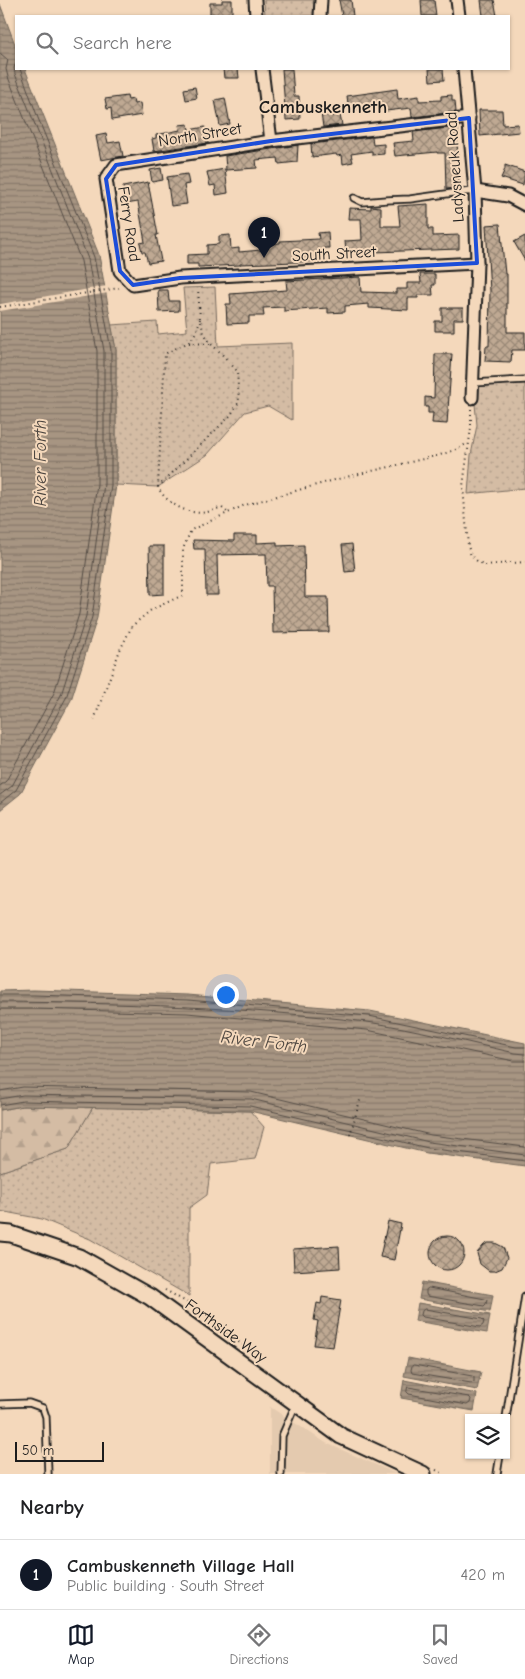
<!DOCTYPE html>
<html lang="en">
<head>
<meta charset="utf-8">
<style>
  body { margin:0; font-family:"Comic Neue",sans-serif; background:#f6f6f6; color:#202124 }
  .controls { position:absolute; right:15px; bottom:15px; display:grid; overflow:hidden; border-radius:0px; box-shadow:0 1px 4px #0004 }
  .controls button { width:45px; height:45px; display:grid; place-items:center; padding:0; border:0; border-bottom:1px solid #e0e0e0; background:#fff; color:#202124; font:25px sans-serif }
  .scale { position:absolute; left:15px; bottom:12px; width:89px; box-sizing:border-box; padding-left:5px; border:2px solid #1c1c1c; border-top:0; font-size:14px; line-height:18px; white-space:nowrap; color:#1c1c1c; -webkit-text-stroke:4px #f4d8bb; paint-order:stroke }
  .you { position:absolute; left:225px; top:994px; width:18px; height:18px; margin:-12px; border:4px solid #fff; border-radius:50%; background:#1a73e8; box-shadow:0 0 0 8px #1a73e833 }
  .badge { display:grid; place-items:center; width:32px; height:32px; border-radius:50%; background:#111827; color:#fff; font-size:16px; font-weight:700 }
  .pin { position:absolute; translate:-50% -41px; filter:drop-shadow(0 1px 2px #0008) }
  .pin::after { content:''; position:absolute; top:26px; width:18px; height:15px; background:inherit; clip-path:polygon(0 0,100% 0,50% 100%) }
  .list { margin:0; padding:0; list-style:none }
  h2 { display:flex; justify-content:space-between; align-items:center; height:65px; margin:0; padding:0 20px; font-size:21px }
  h2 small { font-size:16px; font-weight:400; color:#757577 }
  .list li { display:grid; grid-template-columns:32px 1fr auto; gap:15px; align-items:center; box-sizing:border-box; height:70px; padding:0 20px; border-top:1px solid #e0e0e0 }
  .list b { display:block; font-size:19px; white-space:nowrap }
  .list p { margin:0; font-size:16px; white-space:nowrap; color:#757577 }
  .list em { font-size:16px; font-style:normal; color:#757577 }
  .icon { flex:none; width:28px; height:28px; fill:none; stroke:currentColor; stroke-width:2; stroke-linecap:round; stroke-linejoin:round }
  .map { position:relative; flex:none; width:525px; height:1474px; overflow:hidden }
  .search { position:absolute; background:#fff; box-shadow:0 1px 4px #0004; left:15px; right:15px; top:15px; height:55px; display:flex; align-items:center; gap:12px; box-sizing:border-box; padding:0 18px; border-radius:0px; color:#757577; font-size:19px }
  .sheet { height:135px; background:#fff }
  nav { display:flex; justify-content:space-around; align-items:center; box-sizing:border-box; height:70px; border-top:1px solid #e0e0e0; background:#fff; font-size:14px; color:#757577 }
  nav a { display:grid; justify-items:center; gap:2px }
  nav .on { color:#111827 }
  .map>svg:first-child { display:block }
  .built { fill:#e4caaf }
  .grass { fill:url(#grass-dots); stroke:#786c60 }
  .forest { fill:url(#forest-firs); stroke:#786c60 }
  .water { fill:url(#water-rules); stroke:#6f6559 }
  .pier { fill:#f4d8bb }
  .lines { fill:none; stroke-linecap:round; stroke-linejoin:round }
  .shore { stroke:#544c45; stroke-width:1 }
  .building { fill:url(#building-cross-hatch); stroke:#1c1c1c }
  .lane-casing { stroke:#1c1c1c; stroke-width:9 }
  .street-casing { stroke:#1c1c1c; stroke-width:15 }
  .secondary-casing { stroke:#1c1c1c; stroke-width:19 }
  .path { stroke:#1c1c1c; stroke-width:2; stroke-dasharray:1 4; stroke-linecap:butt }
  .lane { stroke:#f4d8bb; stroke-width:5.5 }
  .street { stroke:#f4d8bb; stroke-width:11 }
  .secondary { stroke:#f4d8bb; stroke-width:15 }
  .marked { fill:none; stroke:#1d4ed8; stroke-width:4; stroke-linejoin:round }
  .labels { text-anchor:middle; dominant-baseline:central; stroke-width:4; stroke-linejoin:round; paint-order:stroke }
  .street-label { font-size:16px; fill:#1c1c1c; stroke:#f4d8bb }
  .water-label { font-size:18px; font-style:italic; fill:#4d4640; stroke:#f4d8bb }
  .quarter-label { font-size:19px; font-weight:bold; fill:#1c1c1c; stroke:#f4d8bb }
</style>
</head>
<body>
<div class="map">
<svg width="525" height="1474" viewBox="0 0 525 1474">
  <defs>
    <pattern id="grass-dots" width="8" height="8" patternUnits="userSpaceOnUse" patternTransform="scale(1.25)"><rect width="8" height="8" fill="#d4bca4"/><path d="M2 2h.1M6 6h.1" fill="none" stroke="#b5a18d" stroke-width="1.8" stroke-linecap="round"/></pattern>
    <pattern id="forest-firs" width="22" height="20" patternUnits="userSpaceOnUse" patternTransform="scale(1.25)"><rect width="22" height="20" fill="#d4bca4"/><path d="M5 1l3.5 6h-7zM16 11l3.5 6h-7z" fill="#b5a18d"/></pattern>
    <pattern id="water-rules" width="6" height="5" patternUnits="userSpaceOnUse" patternTransform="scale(1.25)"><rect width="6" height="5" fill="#a79582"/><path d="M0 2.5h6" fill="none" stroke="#87796a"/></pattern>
    <pattern id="building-cross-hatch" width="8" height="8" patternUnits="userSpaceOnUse" patternTransform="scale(1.25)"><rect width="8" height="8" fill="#bfa993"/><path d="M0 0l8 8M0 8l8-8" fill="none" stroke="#9a8977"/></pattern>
  </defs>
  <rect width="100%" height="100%" fill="#f4d8bb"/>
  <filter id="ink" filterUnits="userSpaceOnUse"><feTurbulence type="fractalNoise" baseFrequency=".02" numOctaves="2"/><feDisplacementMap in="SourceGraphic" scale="10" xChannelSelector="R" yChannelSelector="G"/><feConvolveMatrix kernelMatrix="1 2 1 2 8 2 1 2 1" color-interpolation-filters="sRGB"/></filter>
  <g filter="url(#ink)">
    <!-- built -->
    <path class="built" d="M270,1407L326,1443L397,1474H270Z"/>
    <!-- grass -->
    <g class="grass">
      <path d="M264,0H316V16H265Z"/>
      <path d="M215,287L218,346L292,343V420L268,406L245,412L207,455L158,487L116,485V350L111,325L157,322L158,334L187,331L183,288Z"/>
      <path d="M525,379V488L468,494L471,455L477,425L473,383Z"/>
      <path d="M93,1107L250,1111L264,1127L255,1159L211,1164L207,1195L189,1208V1296L90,1239L42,1219L0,1211V1172L68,1149Z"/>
    </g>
    <!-- forest -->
    <path class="forest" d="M23,1106L93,1107L68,1149L0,1172V1110Z"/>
    <!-- water -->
    <g class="water">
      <path d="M0,4L16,47V69H25L99,255L116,350V485L97,618L71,700L20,794L0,810Z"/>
      <path d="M34,990L188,995L370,1011L525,1043V1166L427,1153L250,1111L23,1106L0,1110V991Z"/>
      <path d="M422,1282L493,1295L490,1312L419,1299Z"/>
      <path d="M418,1303L490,1315L487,1333L415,1321Z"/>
      <path d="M408,1358L481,1372L477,1390L404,1376Z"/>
      <path d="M404,1380L477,1394L474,1411L401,1398Z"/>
    </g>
    <!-- pier -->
    <path class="pier" d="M107,286L108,293L0,311V304Z"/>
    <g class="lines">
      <!-- shore -->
      <g class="shore">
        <path d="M0,53L8,60L6,69L8,77L81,261L97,351V484L79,614L54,693L6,781L0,786"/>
        <path d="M0,795L12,786L61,695L86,616L104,484V351L88,259L15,74L14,68L16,63"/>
        <path d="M0,803L16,790L66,698L92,617L111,485V350L94,257L38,118L20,69"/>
        <path d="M0,995H34L188,1000L369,1016L516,1047H525"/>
        <path d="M0,1002C122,1003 245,1007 367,1022C417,1029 466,1042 515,1053L525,1054"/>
        <path d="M0,1009H34L187,1013L367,1030L514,1061H525"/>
        <path d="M0,1091L23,1087L251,1092L431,1135L525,1147"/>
        <path d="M0,1099L23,1095L251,1099L429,1142L525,1155"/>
        <path d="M0,1105L23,1101L250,1106L428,1148L525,1161"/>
        <path d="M429,1288L485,1299L487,1300L486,1304L484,1306L427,1296L426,1294V1290Z"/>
        <path d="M425,1309L482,1319L484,1321L483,1325L480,1327L423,1317L421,1315L422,1311Z"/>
        <path d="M414,1365L472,1376L474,1377V1382L471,1383L412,1373L411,1370L412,1366Z"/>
        <path d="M408,1387L469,1397L471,1399L470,1403L467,1405L409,1394L407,1392Z"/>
      </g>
    </g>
    <!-- building -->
    <g class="building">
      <path d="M222,0H232V16H215V14H210V3H222Z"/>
      <path d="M339,0H351L353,16H342Z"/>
      <path d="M421,0H434L436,16H422Z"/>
      <path d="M481,0H494L497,16H483Z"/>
      <path d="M223,69H238L239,78H224Z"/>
      <path d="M282,69H292L294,96H299L300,119L286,120Z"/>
      <path d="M429,69H443L444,80L430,81Z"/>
      <path d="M195,87L197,98L186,100L184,89Z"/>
      <path d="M397,89L398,99L419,96V101L441,100V96L452,95V101H455L456,112L412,117L411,108L386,111L385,106L349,111L347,96Z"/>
      <path d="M127,96L128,100L133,99L134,104L140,103L142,115L112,120L111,108L107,109L105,99Z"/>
      <path d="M225,98L230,124L220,126L215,100Z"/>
      <path d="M329,106L331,116L340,115L342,125L323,127L320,107Z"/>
      <path d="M479,110H502L503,125L518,124L519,132L480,136Z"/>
      <path d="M188,124L189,130L205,127L208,143L154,151L152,139L156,138V135L180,130L179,125Z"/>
      <path d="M458,127V139H457L459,188L446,189L445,153H437V152L395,156L393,143L414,141L413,132Z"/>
      <path d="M106,134L108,143L120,141L123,156L101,160L96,136Z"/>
      <path d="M372,137L373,145L384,144V154L372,155V151L351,154L353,162L343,164L342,155L337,156L336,154L312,157L311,144Z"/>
      <path d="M298,145L297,162L279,164L278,158L256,160L257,168L226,170L225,156Z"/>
      <path d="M505,165L525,172L523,185L501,178L505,169Z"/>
      <path d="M161,168L163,180L152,182L150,170Z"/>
      <path d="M225,169L228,193L216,195L215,185L210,186L207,172Z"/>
      <path d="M187,174L189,184L184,185L187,204L171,206L167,177Z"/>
      <path d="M148,182L158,235H156L161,261L148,263L145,252H142L140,243L145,242L138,202L126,204L123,187Z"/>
      <path d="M428,204V229H433V236L459,235V249L346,253L345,241L362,240L361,219H348L349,208L371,209V206L381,207V226H400L398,206Z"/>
      <path d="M500,224L505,274H507V332H525V350H512L511,362L485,361L486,346H489L490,291L486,225Z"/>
      <path d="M328,232L329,248H324L325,261L240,264V265L198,267V264H187V255L207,254V245L219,244V236L230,235L231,249L239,248V252L261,250L260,244L280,243V241L319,239L318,233Z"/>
      <path d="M525,236V261L514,242Z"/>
      <path d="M420,274H435V285H432L433,295H418V298H408V310L369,308V304L345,306V312L328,313V308L284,311V307L263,308L264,316H249V323L227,324L226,304H231L230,294L287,290L286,281L360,277L361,292L396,293V289H407V283H421Z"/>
      <path d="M158,290H168L169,301H179V311L159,312Z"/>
      <path d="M442,308H463V319H454V331H435V321H442Z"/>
      <path d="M435,354H452L447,424L432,423L433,413H428V407H425V397L434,398Z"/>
      <path d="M234,535H257V543L277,542V546L304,545L305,597H328L329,632L273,633L272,586H267L266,554L217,555L218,595H206L205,549H194L193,540L234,541Z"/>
      <path d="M352,544L355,571L345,572L342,545Z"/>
      <path d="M149,546H164V594L150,595Z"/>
      <path d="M388,1221L401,1224L394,1260L380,1257Z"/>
      <circle cx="447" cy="1253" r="17"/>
      <path d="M488,1243H495L503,1247L507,1258L502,1268L495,1271H489L480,1264L477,1253L484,1245Z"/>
      <path d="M339,1246L340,1268L294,1271L293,1249Z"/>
      <path d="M322,1297L341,1300L333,1347L314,1345L318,1321L314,1320L317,1303L321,1304Z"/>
    </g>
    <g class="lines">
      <defs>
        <g id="lane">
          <path d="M354,198L362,202L386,200L410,199L453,193L475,191"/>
          <path d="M473,383L525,380"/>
          <path d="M0,1404L29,1403L43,1408L46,1417L48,1474"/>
          <path d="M506,1418L525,1296"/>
          <path d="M281,1474L282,1436L295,1406"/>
          <path d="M497,1474L500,1455"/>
        </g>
        <g id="street">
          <path d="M255,0L256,16"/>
          <path d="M457,0L459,16"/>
          <path d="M320,16L321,0"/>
          <path d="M262,69L271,141"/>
          <path d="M464,69L475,191L477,263L472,398"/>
          <path d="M469,118L271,141L116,165L106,179L120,271L133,285L180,278L477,263"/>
          <path d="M475,191L508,196L525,205"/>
        </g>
        <path id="secondary" d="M0,1233L11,1234L79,1257L150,1297L341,1436L423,1474"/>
      </defs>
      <!-- lane casing -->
      <use href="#lane" class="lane-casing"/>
      <!-- street casing -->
      <use href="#street" class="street-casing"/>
      <!-- secondary casing -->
      <use href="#secondary" class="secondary-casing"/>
      <!-- path -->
      <g class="path">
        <path d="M0,307L119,288"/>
        <path d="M200,319C194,346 185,342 165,354L158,487C165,503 189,516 207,512C213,511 216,508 222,508L227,512"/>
        <path d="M189,343L211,344"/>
        <path d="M471,409V428L463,486L468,546L471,556L477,561L485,565L525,562"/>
        <path d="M158,487L230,416L239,402L237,371L220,352L211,344L204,333L200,319L198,288"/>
        <path d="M94,720L120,650L132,626L151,610L183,595V549L191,530L245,505L338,479L440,455L455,450L468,443"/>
        <path d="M350,1135L361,1097"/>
        <path d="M165,1290L188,1303L258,1357"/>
        <path d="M436,1470L445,1474"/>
      </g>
      <!-- lane -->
      <use href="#lane" class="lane"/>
      <!-- street -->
      <use href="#street" class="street"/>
      <!-- secondary -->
      <use href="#secondary" class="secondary"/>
    </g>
  </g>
  <!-- marked area -->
  <path class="marked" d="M469,118L477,263L180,278L133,285L120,271L106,179L116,165L271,141Z"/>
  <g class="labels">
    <!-- street labels -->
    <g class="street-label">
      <text transform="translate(200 135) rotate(-9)">North Street</text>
      <text transform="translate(455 167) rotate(-94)">Ladysneuk Road</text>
      <text transform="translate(129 224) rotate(81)">Ferry Road</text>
      <text transform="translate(334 254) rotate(-3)">South Street</text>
      <text transform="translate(226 1331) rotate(36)">Forthside Way</text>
    </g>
    <!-- water labels -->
    <g class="water-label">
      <text transform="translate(40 463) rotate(-90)">River Forth</text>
      <text transform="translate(264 1042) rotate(7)">River Forth</text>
    </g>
    <!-- quarter labels -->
    <g class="quarter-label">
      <text x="323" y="107">Cambuskenneth</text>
    </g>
  </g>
</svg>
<div class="controls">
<button><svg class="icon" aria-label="layers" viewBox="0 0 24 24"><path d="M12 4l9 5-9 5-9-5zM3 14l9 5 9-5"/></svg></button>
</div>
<div class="scale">50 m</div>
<div class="you"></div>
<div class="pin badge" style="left:264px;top:258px">1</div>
<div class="search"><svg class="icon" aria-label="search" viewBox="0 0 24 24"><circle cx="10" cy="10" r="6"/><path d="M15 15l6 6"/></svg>Search here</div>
</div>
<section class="sheet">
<h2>Nearby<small></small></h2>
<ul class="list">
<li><span class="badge">1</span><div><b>Cambuskenneth Village Hall</b><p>Public building · South Street</p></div><em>420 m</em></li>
</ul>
</section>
<nav>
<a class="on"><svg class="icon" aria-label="map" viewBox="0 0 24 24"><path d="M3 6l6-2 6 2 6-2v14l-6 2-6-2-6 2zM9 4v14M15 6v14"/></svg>Map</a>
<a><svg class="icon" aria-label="directions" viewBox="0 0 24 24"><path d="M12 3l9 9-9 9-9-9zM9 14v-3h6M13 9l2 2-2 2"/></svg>Directions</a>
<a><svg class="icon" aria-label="saved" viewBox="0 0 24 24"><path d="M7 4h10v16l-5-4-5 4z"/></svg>Saved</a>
</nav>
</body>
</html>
